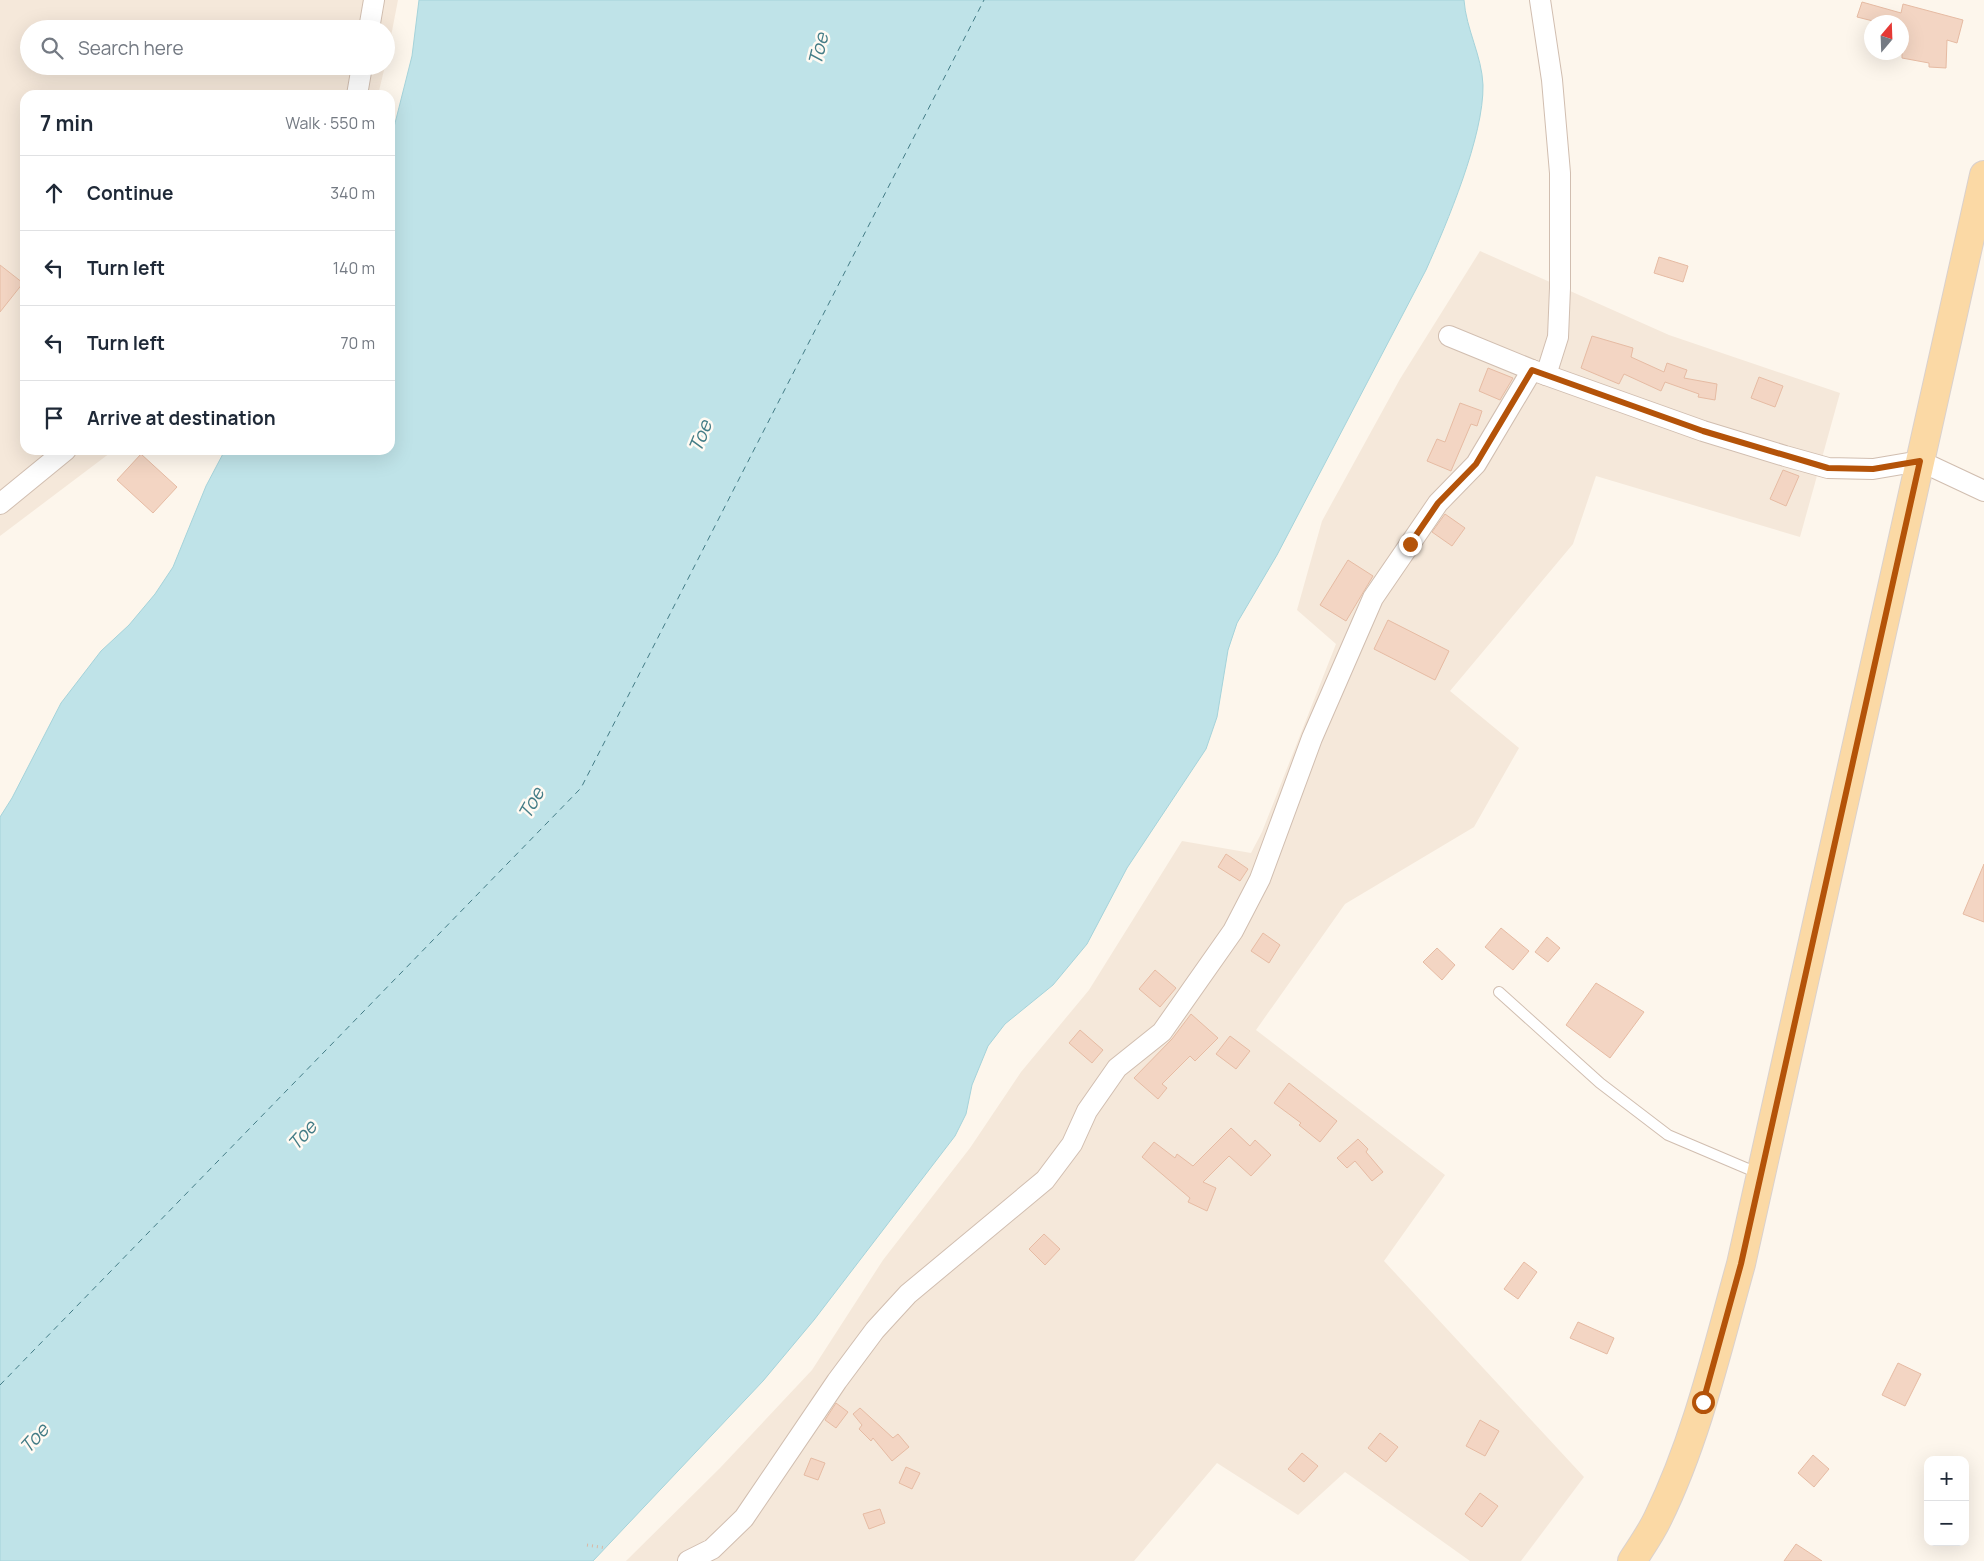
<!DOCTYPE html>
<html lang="en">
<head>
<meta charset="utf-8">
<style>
  body { margin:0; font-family:Manrope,sans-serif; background:#f2f2f3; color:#1f2937 }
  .controls { position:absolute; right:15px; bottom:15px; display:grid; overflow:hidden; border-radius:10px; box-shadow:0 5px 20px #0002 }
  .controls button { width:45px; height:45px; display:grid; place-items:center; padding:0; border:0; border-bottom:1px solid #e0e1e3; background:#fff; color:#1f2937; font:25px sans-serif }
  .compass { position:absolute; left:1864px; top:15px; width:45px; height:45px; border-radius:50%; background:#fff; box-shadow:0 5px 20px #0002; rotate:19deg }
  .stop { position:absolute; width:15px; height:15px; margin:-11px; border:4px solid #b45309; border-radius:50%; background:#fff }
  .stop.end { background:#b45309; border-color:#fff; box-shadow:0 1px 5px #0008 }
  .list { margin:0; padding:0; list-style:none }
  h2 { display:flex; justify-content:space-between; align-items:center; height:65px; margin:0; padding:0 20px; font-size:21px }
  h2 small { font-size:16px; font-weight:400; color:#747a83 }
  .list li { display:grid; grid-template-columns:32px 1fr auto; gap:15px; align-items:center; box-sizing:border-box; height:75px; padding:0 20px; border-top:1px solid #e0e1e3 }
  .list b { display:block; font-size:19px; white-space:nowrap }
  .list em { font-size:16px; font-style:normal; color:#747a83 }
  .icon { flex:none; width:28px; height:28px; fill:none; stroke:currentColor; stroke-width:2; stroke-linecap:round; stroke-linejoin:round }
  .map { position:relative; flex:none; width:1984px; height:1561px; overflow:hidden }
  .search { position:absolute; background:#fff; box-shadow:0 5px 20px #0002; left:20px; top:20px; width:375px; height:55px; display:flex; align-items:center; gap:12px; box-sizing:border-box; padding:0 18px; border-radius:28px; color:#747a83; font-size:19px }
  .panel { position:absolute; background:#fff; box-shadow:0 5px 20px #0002; left:20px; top:90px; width:375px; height:365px; border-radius:15px }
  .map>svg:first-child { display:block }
  .residential { fill:#f5e8da }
  .water { fill:#bfe3e8; stroke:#a5d3da }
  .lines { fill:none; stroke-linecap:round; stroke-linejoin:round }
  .ferry { stroke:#437c86; stroke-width:1; stroke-dasharray:6 5; stroke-linecap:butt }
  .building { fill:#f3d5c3; stroke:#e6bba3 }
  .lane-casing { stroke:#d1beb0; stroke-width:12 }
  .street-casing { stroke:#d1beb0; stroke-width:22 }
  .primary-casing { stroke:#dad1cd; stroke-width:30 }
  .path { stroke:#d9b8a5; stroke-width:3; stroke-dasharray:1 4; stroke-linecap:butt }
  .lane { stroke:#fff; stroke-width:10 }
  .street { stroke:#fff; stroke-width:20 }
  .primary { stroke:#fbd9a5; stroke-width:28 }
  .route { stroke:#b45309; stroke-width:6 }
  .labels { text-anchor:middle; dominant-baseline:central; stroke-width:5; stroke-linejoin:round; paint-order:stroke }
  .water-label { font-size:19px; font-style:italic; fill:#437c86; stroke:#fffaf3 }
</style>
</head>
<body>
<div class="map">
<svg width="1984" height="1561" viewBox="0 0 1984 1561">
  <rect width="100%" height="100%" fill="#fdf6ec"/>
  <!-- residential -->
  <g class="residential">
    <path d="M0,0H398L386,62V29H29V66H385L378,95H25V450H114L0,536Z"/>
    <path d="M1480,251L1669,335L1840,393L1800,537L1596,476L1573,544L1450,691L1519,748L1474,827L1345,904L1256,1030L1445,1175L1384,1261L1584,1477L1521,1561H1470L1345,1472L1298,1515L1217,1463L1134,1561H626L720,1468L812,1370L883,1260L970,1148L1021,1072L1089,990L1182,841L1251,853L1262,832L1336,644L1297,610L1322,521L1400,379Z"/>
  </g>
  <!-- water -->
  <path class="water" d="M419,0H1464C1466,29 1482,56 1483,85C1484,136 1447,223 1426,270L1277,555L1237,623L1228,650L1217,717L1206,749L1127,868L1087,944L1053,985L1005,1024L988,1046L972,1085L966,1114L955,1136L814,1320L763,1381L593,1561H0V817L12,798L61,703L101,651L129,625L155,594L173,567L206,486L225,450H390V143L412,56Z"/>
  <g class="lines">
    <!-- ferry -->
    <path class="ferry" d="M0,1385L581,788L984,0"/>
  </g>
  <!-- building -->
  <g class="building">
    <path d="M1862,2L1901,13L1903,4L1963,20L1957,43L1947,40L1946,68L1929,67V63L1902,58V22H1877L1857,17Z"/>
    <path d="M1659,257L1688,266L1683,282L1654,273Z"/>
    <path d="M0,265L23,283L0,312Z"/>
    <path d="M1592,336L1633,348L1631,357L1664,372L1667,363L1687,370L1684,378L1717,384L1715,400L1698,397L1699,394L1665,382L1661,391L1624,374L1619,384L1581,368Z"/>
    <path d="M1488,368L1513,378L1500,400L1479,391Z"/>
    <path d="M1759,377L1783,386L1775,407L1751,398Z"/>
    <path d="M1460,403L1482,411L1477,426L1471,424L1451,471L1427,461L1437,439L1445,442Z"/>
    <path d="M141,454L177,487L153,513L117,480Z"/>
    <path d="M1783,470L1799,476L1786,506L1770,499Z"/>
    <path d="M1445,514L1465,528L1452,546L1432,532Z"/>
    <path d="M1348,560L1373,576L1346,621L1320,605Z"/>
    <path d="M1388,620L1449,651L1435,680L1374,649Z"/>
    <path d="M1226,854L1248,869L1240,881L1218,867Z"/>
    <path d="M1984,864V922L1963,914Z"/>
    <path d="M1501,928L1529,951L1513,970L1485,947Z"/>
    <path d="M1263,933L1280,945L1269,963L1251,951Z"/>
    <path d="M1547,937L1560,948L1548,962L1535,952Z"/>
    <path d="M1437,948L1455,965L1442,980L1423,962Z"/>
    <path d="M1155,970L1176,988L1160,1007L1139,989Z"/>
    <path d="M1596,983L1644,1012L1610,1058L1566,1025Z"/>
    <path d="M1191,1014L1218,1038L1195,1061L1190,1056L1162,1084L1167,1088L1158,1099L1134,1078L1172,1039Z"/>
    <path d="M1080,1030L1103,1050L1092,1063L1069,1043Z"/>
    <path d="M1230,1036L1250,1051L1236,1069L1216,1054Z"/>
    <path d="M1289,1083L1337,1121L1320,1142L1299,1125L1301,1123L1274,1103Z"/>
    <path d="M1231,1128L1250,1146L1255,1140L1271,1155L1251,1176L1229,1156L1203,1182L1216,1188L1207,1211L1188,1202L1190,1198L1142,1157L1154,1142L1175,1158L1177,1154L1193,1166Z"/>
    <path d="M1358,1139L1368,1149L1366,1152L1383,1172L1372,1181L1355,1161L1347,1168L1337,1158Z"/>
    <path d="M1044,1234L1060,1249L1045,1265L1029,1249Z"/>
    <path d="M1524,1262L1537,1272L1518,1299L1504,1289Z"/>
    <path d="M1578,1322L1614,1338L1607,1354L1570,1338Z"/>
    <path d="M1898,1363L1921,1374L1905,1406L1882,1395Z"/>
    <path d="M836,1403L848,1412L836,1428L825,1420Z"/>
    <path d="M860,1408L893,1438L898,1434L909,1447L892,1461L873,1438L871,1441L859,1429L862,1425L853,1414Z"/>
    <path d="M1480,1420L1499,1431L1485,1456L1466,1446Z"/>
    <path d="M1380,1433L1398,1447L1386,1462L1368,1448Z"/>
    <path d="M1302,1453L1318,1466L1304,1482L1288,1469Z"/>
    <path d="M1813,1455L1829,1469L1814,1487L1798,1473Z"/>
    <path d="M811,1458L825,1463L818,1480L804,1475Z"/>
    <path d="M906,1467L920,1473L912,1489L899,1483Z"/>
    <path d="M1480,1493L1498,1506L1482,1527L1465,1514Z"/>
    <path d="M880,1509L885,1523L869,1529L863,1514Z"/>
    <path d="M1796,1544L1822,1561H1784Z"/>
  </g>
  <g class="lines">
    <defs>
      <path id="lane" d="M1499,992L1600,1083L1668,1135L1760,1174"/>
      <g id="street">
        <path d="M1540,0L1552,80L1560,173V288L1558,337L1546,375"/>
        <path d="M369,29L374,0"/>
        <path d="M357,95L362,66"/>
        <path d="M1449,336L1532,370L1703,431L1785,456L1828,468L1873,469L1920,461L1984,491"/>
        <path d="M0,504L66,450"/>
        <path d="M688,1561L712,1549L744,1518L837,1381L875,1330L908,1294L1045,1180L1072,1144L1087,1111L1117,1068L1162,1032L1233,931L1260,879L1312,738L1373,598L1438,503L1476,464L1532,370"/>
      </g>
      <path id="primary" d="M1632,1561C1641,1547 1651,1533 1658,1518C1697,1438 1717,1350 1741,1264L1984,175"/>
    </defs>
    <!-- lane casing -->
    <use href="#lane" class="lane-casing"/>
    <!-- street casing -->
    <use href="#street" class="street-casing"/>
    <!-- primary casing -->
    <use href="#primary" class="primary-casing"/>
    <!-- path -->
    <path class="path" d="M587,1545L606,1548"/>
    <!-- lane -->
    <use href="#lane" class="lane"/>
    <!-- street -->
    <use href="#street" class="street"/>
    <!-- primary -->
    <use href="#primary" class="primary"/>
  </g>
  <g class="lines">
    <!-- route -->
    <path class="route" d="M1410,544L1438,503L1476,464L1532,370L1703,431L1828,468L1873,469L1920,461L1741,1264L1703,1402"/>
  </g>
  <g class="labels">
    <!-- water labels -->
    <g class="water-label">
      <text transform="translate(818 49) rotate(-76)">Toe</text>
      <text transform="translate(700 436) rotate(-68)">Toe</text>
      <text transform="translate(531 803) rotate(-61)">Toe</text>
      <text transform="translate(302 1135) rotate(-48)">Toe</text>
      <text transform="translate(34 1438) rotate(-48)">Toe</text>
    </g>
  </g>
</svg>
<div class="controls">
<button>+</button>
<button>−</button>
</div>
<svg class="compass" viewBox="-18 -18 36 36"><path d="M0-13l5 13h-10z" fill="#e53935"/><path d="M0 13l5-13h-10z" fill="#747a83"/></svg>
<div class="stop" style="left:1703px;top:1402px"></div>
<div class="stop end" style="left:1410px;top:544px"></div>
<div class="search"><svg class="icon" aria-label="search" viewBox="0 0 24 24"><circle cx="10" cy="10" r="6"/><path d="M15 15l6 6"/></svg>Search here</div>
<section class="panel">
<h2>7 min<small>Walk · 550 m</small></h2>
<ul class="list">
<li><svg class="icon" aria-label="ahead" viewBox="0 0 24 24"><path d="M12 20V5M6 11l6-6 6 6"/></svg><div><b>Continue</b></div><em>340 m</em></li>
<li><svg class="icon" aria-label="left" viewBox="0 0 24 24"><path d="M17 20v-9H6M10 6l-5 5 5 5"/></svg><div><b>Turn left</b></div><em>140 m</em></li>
<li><svg class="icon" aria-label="left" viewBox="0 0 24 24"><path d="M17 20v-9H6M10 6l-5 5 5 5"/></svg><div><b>Turn left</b></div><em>70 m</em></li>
<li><svg class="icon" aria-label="arrive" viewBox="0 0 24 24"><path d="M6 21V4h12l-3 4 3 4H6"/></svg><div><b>Arrive at destination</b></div></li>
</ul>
</section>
</div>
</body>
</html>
